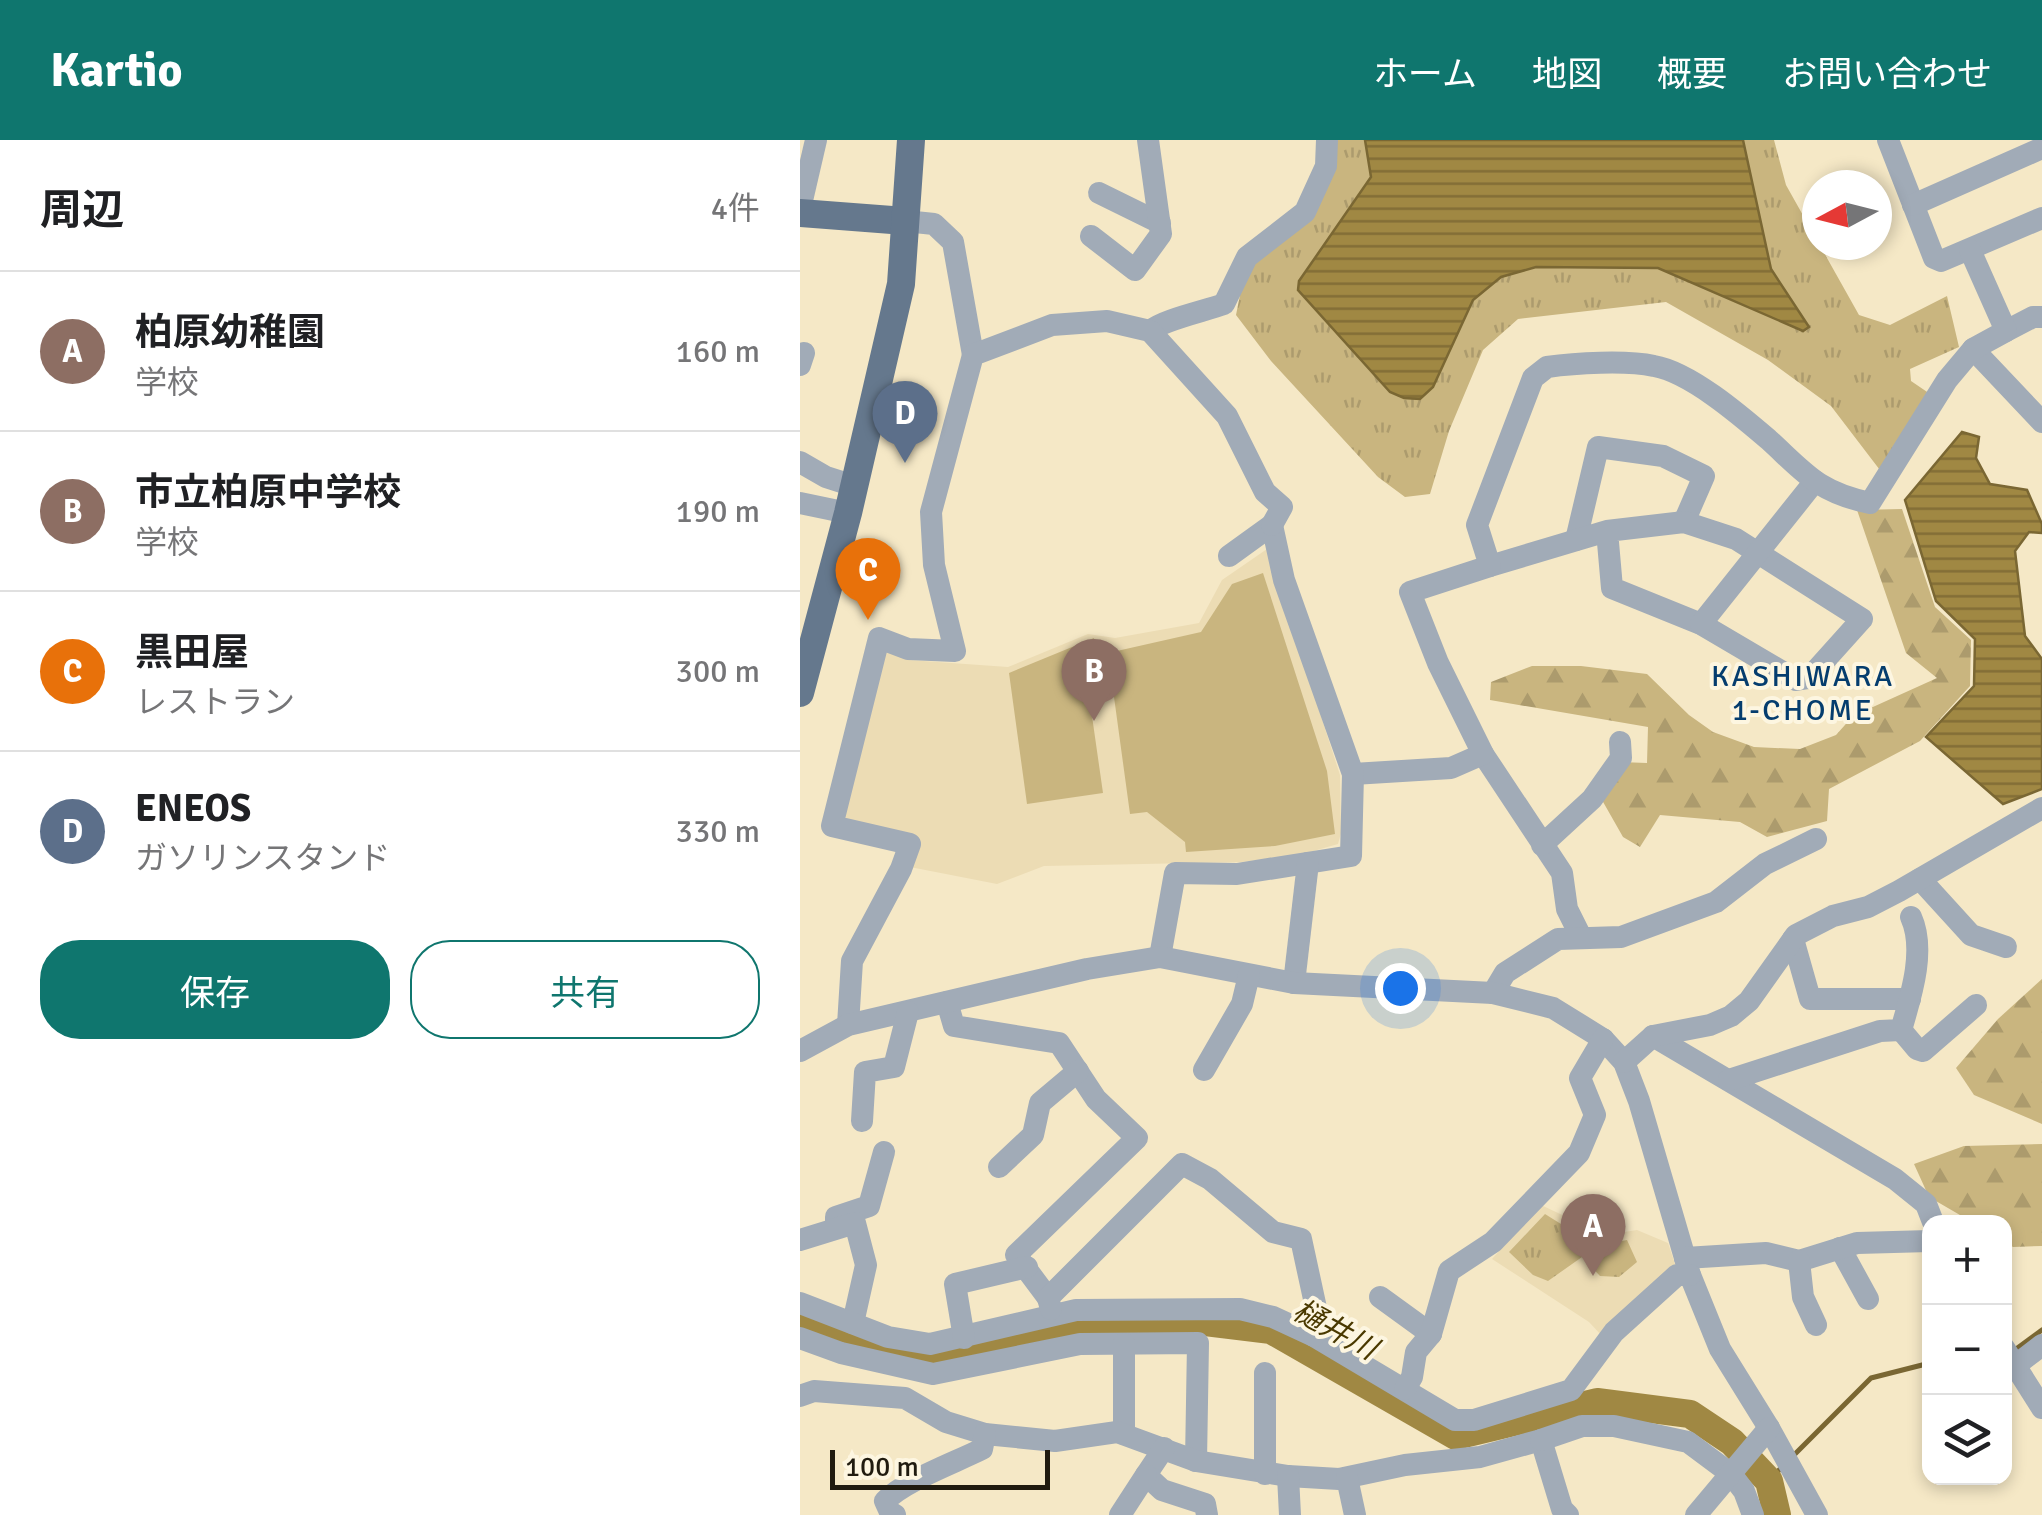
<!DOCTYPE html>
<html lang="ja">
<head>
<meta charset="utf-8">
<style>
  body { margin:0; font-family:Signika,"Noto Sans JP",sans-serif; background:#f2f2f2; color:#202124 }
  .controls { position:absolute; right:30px; bottom:30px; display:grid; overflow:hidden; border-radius:20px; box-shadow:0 5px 15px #0003 }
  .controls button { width:90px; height:90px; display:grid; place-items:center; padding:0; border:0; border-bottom:2px solid #e0e0e0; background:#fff; color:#202124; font:50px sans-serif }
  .compass { position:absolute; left:1002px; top:30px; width:90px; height:90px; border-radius:50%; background:#fff; box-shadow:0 5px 15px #0003; rotate:263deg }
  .scale { position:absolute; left:30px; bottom:25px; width:220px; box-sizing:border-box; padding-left:10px; border:5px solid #201b0f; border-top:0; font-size:28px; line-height:35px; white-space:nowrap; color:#201b0f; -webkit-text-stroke:8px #fdf6e1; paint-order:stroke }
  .you { position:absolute; left:600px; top:848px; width:35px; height:35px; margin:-25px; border:8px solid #fff; border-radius:50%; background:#1a73e8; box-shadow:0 0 0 15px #1a73e833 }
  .badge { display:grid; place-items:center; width:65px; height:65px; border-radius:50%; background:#0f766e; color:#fff; font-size:32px; font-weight:700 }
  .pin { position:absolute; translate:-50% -82px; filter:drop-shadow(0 2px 5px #0008) }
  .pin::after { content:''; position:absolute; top:52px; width:35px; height:30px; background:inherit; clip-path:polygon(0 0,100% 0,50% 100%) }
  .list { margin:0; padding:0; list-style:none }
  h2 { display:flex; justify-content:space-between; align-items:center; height:130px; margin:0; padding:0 40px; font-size:42px }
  h2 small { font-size:32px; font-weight:400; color:#757577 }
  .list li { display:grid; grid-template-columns:65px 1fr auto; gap:30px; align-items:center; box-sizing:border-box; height:160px; padding:0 40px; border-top:2px solid #e0e0e0 }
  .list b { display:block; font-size:38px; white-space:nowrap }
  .list p { margin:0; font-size:32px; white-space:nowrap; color:#757577 }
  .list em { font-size:32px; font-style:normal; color:#757577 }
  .actions { display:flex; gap:20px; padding:30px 40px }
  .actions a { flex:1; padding:22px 0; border:2px solid #0f766e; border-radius:40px; text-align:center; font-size:35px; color:#0f766e }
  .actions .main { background:#0f766e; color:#fff }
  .icon { flex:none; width:55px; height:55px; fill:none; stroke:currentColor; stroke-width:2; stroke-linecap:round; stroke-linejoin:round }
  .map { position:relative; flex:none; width:1242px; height:1375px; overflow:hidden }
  header { display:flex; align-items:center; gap:60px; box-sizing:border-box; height:140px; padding:0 50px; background:#0f766e; color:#fff }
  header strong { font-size:48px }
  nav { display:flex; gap:55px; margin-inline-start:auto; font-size:35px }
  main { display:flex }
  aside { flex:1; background:#fff }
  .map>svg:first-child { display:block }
  .built { fill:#ecdcb4 }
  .grass { fill:url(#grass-tufts) }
  .forest { fill:url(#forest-firs) }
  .pitch { fill:#c9b57f }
  .water { fill:url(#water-rules); stroke:#7a6733; stroke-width:2.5 }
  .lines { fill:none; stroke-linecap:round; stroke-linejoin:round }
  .stream { stroke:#7a6733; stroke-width:5 }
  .river { stroke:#a08843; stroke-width:28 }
  .minor { stroke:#a1abb7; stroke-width:22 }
  .major { stroke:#65788d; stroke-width:28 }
  .labels { text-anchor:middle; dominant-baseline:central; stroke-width:8; stroke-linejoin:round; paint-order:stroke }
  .neighbourhood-label { font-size:30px; letter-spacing:2.5px; fill:#053d6e; stroke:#fdf6e1 }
  .water-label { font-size:30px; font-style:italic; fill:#4a3900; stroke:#fdf6e1 }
</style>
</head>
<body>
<header>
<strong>Kartio</strong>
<nav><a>ホーム</a><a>地図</a><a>概要</a><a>お問い合わせ</a></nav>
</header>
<main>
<aside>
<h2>周辺<small>4件</small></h2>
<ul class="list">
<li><span class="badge" style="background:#8d6e63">A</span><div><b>柏原幼稚園</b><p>学校</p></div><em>160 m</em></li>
<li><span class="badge" style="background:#8d6e63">B</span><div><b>市立柏原中学校</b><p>学校</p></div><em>190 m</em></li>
<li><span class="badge" style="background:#e8710a">C</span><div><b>黒田屋</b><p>レストラン</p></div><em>300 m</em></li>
<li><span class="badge" style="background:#5c6f8a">D</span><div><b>ENEOS</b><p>ガソリンスタンド</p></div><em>330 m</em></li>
</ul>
<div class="actions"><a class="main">保存</a><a>共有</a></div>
</aside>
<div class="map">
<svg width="1242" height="1375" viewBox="0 0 1242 1375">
  <defs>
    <pattern id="grass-tufts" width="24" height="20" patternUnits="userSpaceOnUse" patternTransform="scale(2.5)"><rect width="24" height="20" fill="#c9b57f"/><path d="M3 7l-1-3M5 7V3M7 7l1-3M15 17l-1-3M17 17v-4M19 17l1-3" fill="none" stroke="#ac9b6d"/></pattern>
    <pattern id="forest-firs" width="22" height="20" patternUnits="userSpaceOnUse" patternTransform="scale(2.5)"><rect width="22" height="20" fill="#c9b57f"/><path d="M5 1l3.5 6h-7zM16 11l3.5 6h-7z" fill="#ac9b6d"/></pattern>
    <pattern id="water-rules" width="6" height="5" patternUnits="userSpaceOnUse" patternTransform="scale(2.5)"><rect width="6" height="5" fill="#a08843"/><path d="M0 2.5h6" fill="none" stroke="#826e36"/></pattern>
  </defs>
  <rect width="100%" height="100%" fill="#f5e8c6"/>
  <!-- built -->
  <g class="built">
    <path d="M467,409L540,635L541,693L538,704L503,714L442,722L244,726L197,744L110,727L117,697L39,679L85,508L109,520L208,527L288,494L315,498L399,483L422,440Z"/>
    <path d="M741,1065L805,1095L837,1090L868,1103L877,1130L803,1197L789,1182L692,1119Z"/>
  </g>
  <!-- grass -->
  <g class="grass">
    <path d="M532,0H974L986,45L1059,175L1090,185L1147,156L1159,207L1110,229L1111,241L1136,258L1086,338L1031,266L968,220L866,162L718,179L683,210L649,291L630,354L605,357L578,337L471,221L436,175L446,125L503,82Z"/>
    <path d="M745,1074L796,1106L827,1100L837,1122L819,1137L800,1136L782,1117L748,1141L733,1135L709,1112Z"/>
  </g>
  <!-- forest -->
  <g class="forest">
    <path d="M1102,369L1135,467L1171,500L1170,546L1120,601L1029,649L1027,681L967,697L940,682L860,675L840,707L823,697L798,653L820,622L847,623L848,587L690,560L691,542L732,526H781L847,534L889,575L913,592L954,607L1000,609L1036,595L1053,576L1137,538L1106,513L1057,370Z"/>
    <path d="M1242,839V984L1174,955L1156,928L1198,879Z"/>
    <path d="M1242,1004V1106L1213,1107L1205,1102L1204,1082H1172L1129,1057L1114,1024L1164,1006Z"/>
  </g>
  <!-- pitch -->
  <g class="pitch">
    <path d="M463,433L527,631L535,694L475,706L386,712L385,702L347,672L330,674L308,513L401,492L432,444Z"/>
    <path d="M294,498L301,549L290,562L303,653L227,664L209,533Z"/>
  </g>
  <!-- water -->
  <g class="water">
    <path d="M565,0H943L971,129L1009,187L1003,191L858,128L736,127L701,137L673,160L633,247L620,259L604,258L590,252L498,150L499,141L571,37Z"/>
    <path d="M1162,292L1179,297L1176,318L1190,344L1227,350L1242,384V393L1229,392L1215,411L1225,496L1242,519V649L1203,664L1126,597L1174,546L1175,499L1136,461L1105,360Z"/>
  </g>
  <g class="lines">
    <!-- stream -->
    <g class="stream">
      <path d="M1212,1212L1242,1190"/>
      <path d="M992,1317L1071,1238L1130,1223"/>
      <path d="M969,1341L981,1328"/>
    </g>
    <!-- river -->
    <path class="river" d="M0,1184L65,1205L131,1218L261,1185L397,1181L471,1190L656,1296L797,1262L890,1274L932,1302L969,1341L977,1375"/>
    <!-- minor -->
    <g class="minor">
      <path d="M1088,0L1134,118L1141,121L1242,78"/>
      <path d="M299,53L360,83"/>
      <path d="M1113,65L1242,8"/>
      <path d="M0,69L16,0"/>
      <path d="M105,81L134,84L153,102L173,215"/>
      <path d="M291,96L335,130L361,94L348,0"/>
      <path d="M350,191C362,180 405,171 424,164L447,117L505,72L526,26L527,0"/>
      <path d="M1206,191L1233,177H1242"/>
      <path d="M1173,209L1242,282"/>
      <path d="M0,225L4,213"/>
      <path d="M0,322L26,337L54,346"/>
      <path d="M0,363L48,373"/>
      <path d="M776,400L798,307L863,316L904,336L884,382"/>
      <path d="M690,426L807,391L884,382L936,399L1062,479L1009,538L996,540L901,484L812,448L807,391"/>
      <path d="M901,484L1015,341"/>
      <path d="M683,614L762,733L767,769L781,797"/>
      <path d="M553,634L651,628L683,614L638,523L610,452L690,426L677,385L733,238L747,227C775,223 826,220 854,226C890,232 941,276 969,300C1006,334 1018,352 1070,363L1147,240L1173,209L1206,191L1170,110"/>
      <path d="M742,705L792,659L821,618L820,602"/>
      <path d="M1120,739L1171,795L1206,807"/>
      <path d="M993,799L1010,859H1110"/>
      <path d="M360,817L375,733L437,734L551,716L553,634L484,440L472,385L429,416"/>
      <path d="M494,843L508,723"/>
      <path d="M693,853L705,833L758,799L821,797L916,762L965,724L1016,699"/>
      <path d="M147,862L154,886L259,903L296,959L337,998L216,1115L248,1158"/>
      <path d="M48,885L52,821L101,729L110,704L32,686L79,498L108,509L155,511L134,425L131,372L173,215L252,185L307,181L350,191L427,276L465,352L482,367L472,385"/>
      <path d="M1101,890L1117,909L1123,911L1176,865"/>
      <path d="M853,896L1095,1039L1126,1064L1133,1082"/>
      <path d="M0,911L48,885L287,829L360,817L494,843L693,853L753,868L803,899L824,922L839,961L890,1135L920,1209L969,1288L1017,1375"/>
      <path d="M824,922L853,896L910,885L931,876L949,861L996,795L1033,776L1068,767L1099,751L1242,668"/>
      <path d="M404,930L442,864L449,835"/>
      <path d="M929,940L1080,891L1101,890C1111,856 1126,810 1111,777"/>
      <path d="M62,981L65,932L94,927L108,872"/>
      <path d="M199,1027L233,995L240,963L278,931"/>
      <path d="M36,1081V1077L69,1066L84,1012"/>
      <path d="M0,1100L55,1083L66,1125L53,1183"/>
      <path d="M1040,1108L1068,1159"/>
      <path d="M885,1118L966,1113L999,1121L1057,1103L1130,1101"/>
      <path d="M999,1121L1003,1157L1016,1185"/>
      <path d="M580,1157L631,1194"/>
      <path d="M0,1163L88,1197L130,1204L276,1170L440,1169L473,1177L514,1196L655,1280H674L771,1250L814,1192L877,1135H890"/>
      <path d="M251,1169L248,1158L382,1024L410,1039L473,1092L501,1099L519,1182L514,1196"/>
      <path d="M0,1198L41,1213L133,1234L280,1204L398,1203L396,1321"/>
      <path d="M164,1198L155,1144L227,1127"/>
      <path d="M324,1204V1294"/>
      <path d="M1204,1208L1242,1268"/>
      <path d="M1216,1225L1242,1205"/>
      <path d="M605,1249L612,1237L616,1212L631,1194L649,1131L693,1102L779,1013L795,975L780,938L803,899"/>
      <path d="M0,1256L14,1251L105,1258L146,1282L185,1294L255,1301L317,1292L396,1321L488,1336L539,1339L605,1325L680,1317L741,1300L762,1369L768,1375"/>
      <path d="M741,1300L782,1286H814L888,1302L931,1334L944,1351L953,1375"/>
      <path d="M364,1308L346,1335L362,1350L405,1364L407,1375"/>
      <path d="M465,1334V1233"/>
      <path d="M488,1336L490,1375"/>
      <path d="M547,1338L555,1375"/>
      <path d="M95,1375L90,1372L85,1361C104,1341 154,1323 182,1309L185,1294"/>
      <path d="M320,1375L346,1335"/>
      <path d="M896,1375L969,1288"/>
    </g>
    <!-- major -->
    <g class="major">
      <path d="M0,73L105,81"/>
      <path d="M0,553L48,373L101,144L111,0"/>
    </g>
  </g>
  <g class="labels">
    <!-- neighbourhood labels -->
    <g class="neighbourhood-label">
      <text x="1003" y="536">KASHIWARA<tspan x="1003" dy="34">1-CHOME</tspan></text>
    </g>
    <!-- water labels -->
    <g class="water-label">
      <text transform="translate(535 1190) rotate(29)">樋井川</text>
    </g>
  </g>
</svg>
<div class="controls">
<button>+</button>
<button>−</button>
<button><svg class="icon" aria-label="layers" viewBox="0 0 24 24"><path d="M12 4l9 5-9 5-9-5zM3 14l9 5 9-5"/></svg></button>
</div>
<svg class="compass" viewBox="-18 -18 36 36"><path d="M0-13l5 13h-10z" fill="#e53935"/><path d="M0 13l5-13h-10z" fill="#757577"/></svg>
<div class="scale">100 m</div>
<div class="you"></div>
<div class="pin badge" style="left:793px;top:1136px;background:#8d6e63">A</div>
<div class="pin badge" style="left:294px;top:581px;background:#8d6e63">B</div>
<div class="pin badge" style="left:68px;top:480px;background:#e8710a">C</div>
<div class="pin badge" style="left:105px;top:323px;background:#5c6f8a">D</div>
</div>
</main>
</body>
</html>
